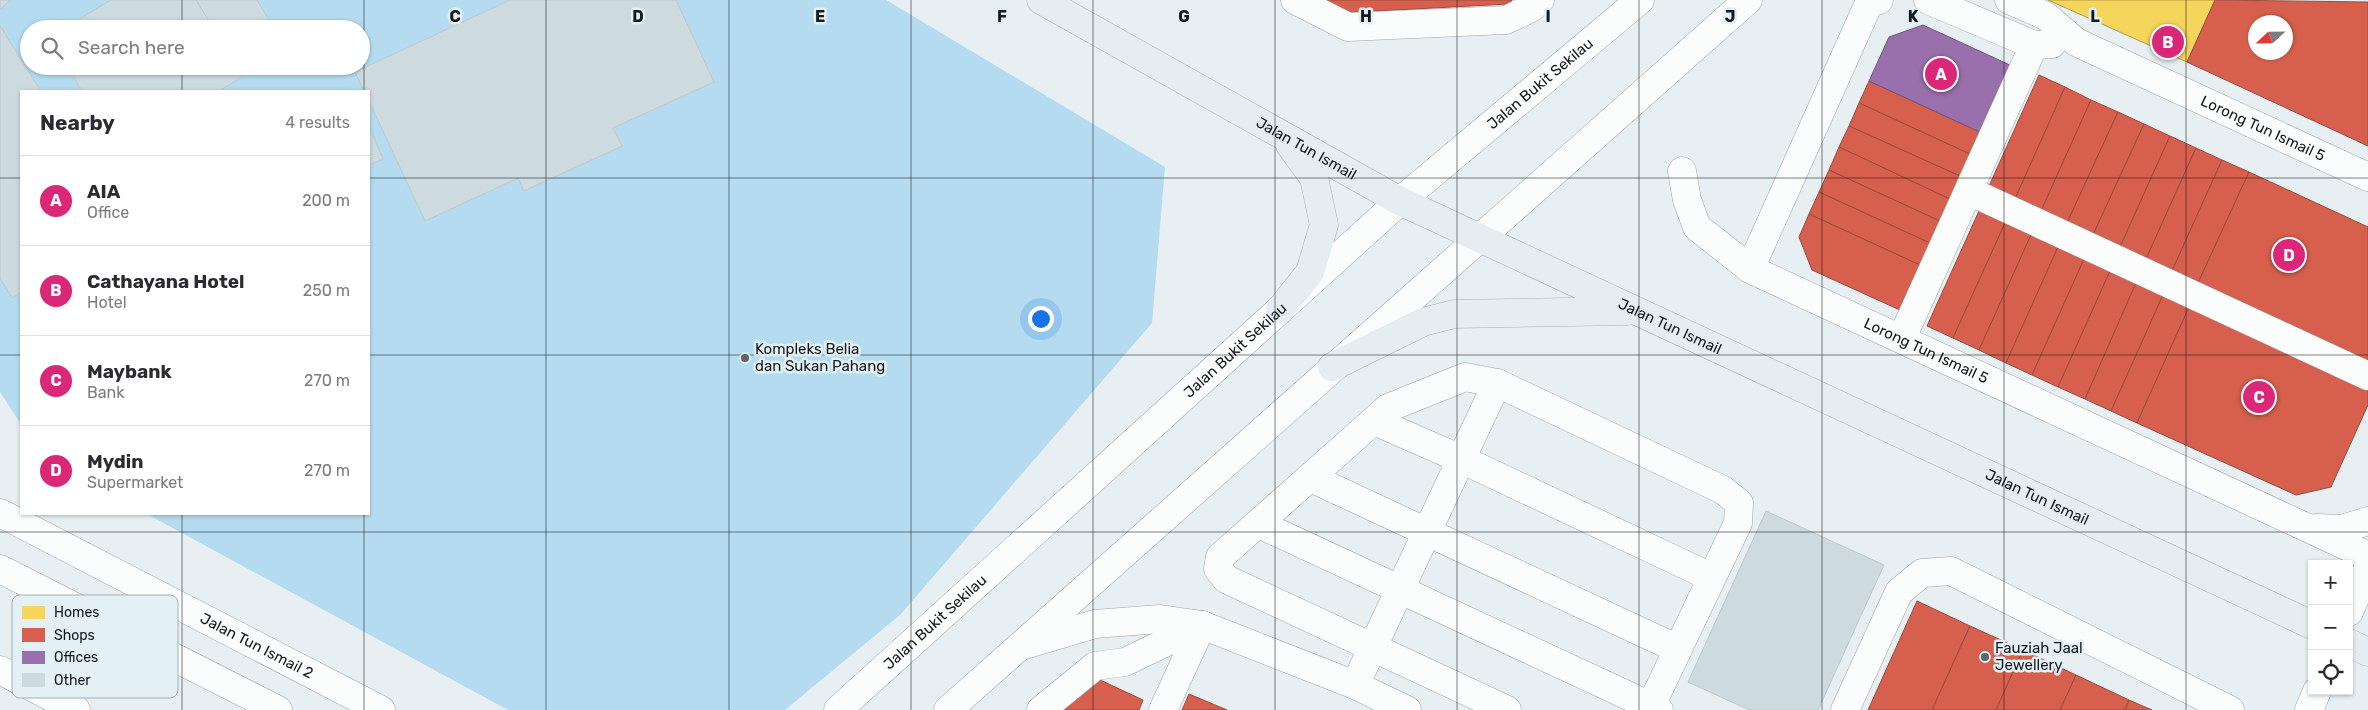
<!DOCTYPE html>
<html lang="en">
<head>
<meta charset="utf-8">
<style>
  body { margin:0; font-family:Rubik,sans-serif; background:#f7f7f7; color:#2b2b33 }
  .controls { position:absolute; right:15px; bottom:15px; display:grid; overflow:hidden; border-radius:0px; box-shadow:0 1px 4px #0004 }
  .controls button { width:45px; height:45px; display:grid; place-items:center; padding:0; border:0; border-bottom:1px solid #e1e1e2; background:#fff; color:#2b2b33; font:25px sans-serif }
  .compass { position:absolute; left:2248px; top:15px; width:45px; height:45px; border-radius:50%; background:#fff; box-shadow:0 1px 4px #0004; rotate:248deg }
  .you { position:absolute; left:1040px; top:318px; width:18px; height:18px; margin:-12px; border:4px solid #fff; border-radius:50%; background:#1a73e8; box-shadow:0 0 0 8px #1a73e833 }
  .badge { display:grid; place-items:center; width:32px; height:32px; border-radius:50%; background:#db2777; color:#fff; font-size:16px; font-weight:700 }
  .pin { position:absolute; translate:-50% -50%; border:2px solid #fff; box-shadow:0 1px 5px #0006 }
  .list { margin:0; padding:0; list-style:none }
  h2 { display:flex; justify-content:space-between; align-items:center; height:65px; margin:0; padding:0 20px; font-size:21px }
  h2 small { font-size:16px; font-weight:400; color:#7c7c81 }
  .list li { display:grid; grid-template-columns:32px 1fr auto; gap:15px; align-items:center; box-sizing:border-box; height:90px; padding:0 20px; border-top:1px solid #e1e1e2 }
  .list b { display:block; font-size:19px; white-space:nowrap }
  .list p { margin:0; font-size:16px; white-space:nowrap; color:#7c7c81 }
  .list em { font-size:16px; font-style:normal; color:#7c7c81 }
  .icon { flex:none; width:28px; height:28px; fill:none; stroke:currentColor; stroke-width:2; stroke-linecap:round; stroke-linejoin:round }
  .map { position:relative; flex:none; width:2368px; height:710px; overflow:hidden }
  .search { position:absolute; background:#fff; box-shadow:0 1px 4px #0004; left:20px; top:20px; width:350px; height:55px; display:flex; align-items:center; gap:12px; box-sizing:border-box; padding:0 18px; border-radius:28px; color:#7c7c81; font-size:19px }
  .panel { position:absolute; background:#fff; box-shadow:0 1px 4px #0004; left:20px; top:90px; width:350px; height:425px; border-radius:0px }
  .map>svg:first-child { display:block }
  .green { fill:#b4dbef; fill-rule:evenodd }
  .homes { fill:#f6d55c; stroke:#b29d49 }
  .shops { fill:#d6604d; stroke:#9c4b3e; fill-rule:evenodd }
  .offices { fill:#9970ab; stroke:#715680 }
  .building { fill:#cddae0; stroke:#c2c8ca }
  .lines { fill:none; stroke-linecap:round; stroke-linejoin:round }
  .minor-casing { stroke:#9ea3a6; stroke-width:29 }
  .major-casing { stroke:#a3b1b8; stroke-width:29 }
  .minor { stroke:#fbfdfd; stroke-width:28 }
  .major { stroke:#e6edf1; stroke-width:28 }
  .grid { fill:none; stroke:#15191c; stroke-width:1; stroke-opacity:0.55 }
  .poi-dot { fill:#5e6467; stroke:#e3f0f6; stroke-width:2 }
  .labels { text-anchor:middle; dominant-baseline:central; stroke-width:5; stroke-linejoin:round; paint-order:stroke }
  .street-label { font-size:15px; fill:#15191c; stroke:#e3f0f6 }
  .poi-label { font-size:15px; fill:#15191c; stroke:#e3f0f6; text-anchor:start }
  .key { fill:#e3f0f6; stroke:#a5b0b5; stroke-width:1 }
  .key-label { font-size:14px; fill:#15191c }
  .grid-label { font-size:16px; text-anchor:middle; font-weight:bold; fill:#15191c; stroke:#e3f0f6; stroke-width:5; stroke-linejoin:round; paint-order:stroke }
</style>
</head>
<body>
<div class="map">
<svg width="2368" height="710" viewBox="0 0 2368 710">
  <rect width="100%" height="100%" fill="#e7eff2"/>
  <!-- green -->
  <path class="green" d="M0,0H886L1165,167L1152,323L901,614L785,710H508L147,514H369V91H21V424L0,392ZM29,29H361V66H29Z"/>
  <!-- homes -->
  <path class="homes" d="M2048,0H2215L2187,62Z"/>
  <!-- shops -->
  <g class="shops">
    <path d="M1316,0H1512L1508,4L1339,13Z"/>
    <path d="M2215,0L2368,2V146L2187,62ZM2256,22H2286V52H2256Z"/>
    <path d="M2039,75L2065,87L2015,199L1989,186Z"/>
    <path d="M1869,81L1982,133L1972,155L1859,103Z"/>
    <path d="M2065,87L2091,100L2041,211L2015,199Z"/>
    <path d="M2091,100L2118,112L2067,223L2041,211Z"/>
    <path d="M1859,103L1972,155L1962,177L1849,126Z"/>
    <path d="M2118,112L2144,124L2093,235L2067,223Z"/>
    <path d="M2144,124L2170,136L2120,247L2093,235Z"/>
    <path d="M1849,126L1962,177L1952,200L1839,147Z"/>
    <path d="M2170,136L2196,148L2146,259L2120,247Z"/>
    <path d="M1839,147L1952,200L1942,222L1829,170Z"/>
    <path d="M2196,148L2222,160L2172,271L2146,259Z"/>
    <path d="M2222,160L2249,172L2198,283L2172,271Z"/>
    <path d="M1829,170L1942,222L1932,244L1819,192Z"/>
    <path d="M2249,172L2368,227V362L2198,283Z"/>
    <path d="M1819,192L1932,244L1922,266L1809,214Z"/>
    <path d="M1979,211L2005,223L1953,338L1927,326Z"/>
    <path d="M1809,214L1922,266L1902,311L1812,270L1799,237Z"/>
    <path d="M2005,223L2031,235L1979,350L1953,338Z"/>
    <path d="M2031,235L2058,247L2006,363L1979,350Z"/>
    <path d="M2058,247L2084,259L2032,375L2006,363Z"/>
    <path d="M2084,259L2110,271L2058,387L2032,375Z"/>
    <path d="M2110,271L2136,283L2085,399L2058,387Z"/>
    <path d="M2136,283L2163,295L2111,411L2085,399Z"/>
    <path d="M2163,295L2189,307L2137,423L2111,411Z"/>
    <path d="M2189,307L2368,390V405L2331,487L2296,495L2137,423Z"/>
    <path d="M1917,601L1970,626L1932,710H1868Z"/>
    <path d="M1970,626L2023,650L1996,710H1932Z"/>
    <path d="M2023,650L2076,675L2060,710H1996Z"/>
    <path d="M2076,675L2129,700L2125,710H2060Z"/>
    <path d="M1098,679L1143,700L1139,710H1059Z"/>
    <path d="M1189,694L1227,710H1182Z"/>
    <path d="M2129,700L2152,710H2125Z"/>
  </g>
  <!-- offices -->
  <path class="offices" d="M1923,25L2012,66L1982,133L1869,81L1889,37Z"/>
  <!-- building -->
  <g class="building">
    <path d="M0,0H11L0,9Z"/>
    <path d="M111,0H196L214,29H63Z"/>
    <path d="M196,0H257L272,25L266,29H214Z"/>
    <path d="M510,0H676L714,82L613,128L622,146L524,191L518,178L425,221L369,101V91H364L355,72Z"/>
    <path d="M0,26L41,91H21V292L12,298L0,278Z"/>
    <path d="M67,66H236L242,77L219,91H82Z"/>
    <path d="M369,127L383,159L369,165Z"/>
    <path d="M1766,511L1884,565L1818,710H1749L1688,682Z"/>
  </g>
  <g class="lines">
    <defs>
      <g id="minor">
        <path d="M1295,0L1348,27L1506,20L1531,8L1540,0"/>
        <path id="s1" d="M1879,0L1869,3L1750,269L2368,556"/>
        <path d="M1928,0L2034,45L2052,44"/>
        <path id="s2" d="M2009,0L2046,16L2076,42L2368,177"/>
        <path d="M1682,171L1687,200L1697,227L1750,269"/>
        <path d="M1969,191L2368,376"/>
        <path d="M1902,338L2034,45"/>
        <path d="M1497,383L1465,377L1388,408L1220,557L1218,569L1226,579L1507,710"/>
        <path d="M1374,421L1461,459L1711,577"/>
        <path d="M1311,478L1678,649"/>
        <path id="s3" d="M0,513L381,710"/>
        <path d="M1259,524L1659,710"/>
        <path d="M2316,528L2342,529L2368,521"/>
        <path d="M0,569L278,710"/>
        <path d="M2349,612L2368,568"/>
        <path d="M1024,645L1095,624L1160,619L1202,625L1355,685L1407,710"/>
        <path d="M0,670L76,710"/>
        <path d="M1355,685L1497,383L1723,490L1739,503L1738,523L1649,710"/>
        <path id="s4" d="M838,710L1400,201L1640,0"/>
        <path d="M948,710L1748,0"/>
        <path d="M1041,710L1095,666L1125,662L1202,625"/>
        <path d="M1163,710L1202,625"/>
        <path d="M1845,710L1899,592L1922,573L1951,571L2230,710"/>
        <path d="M2309,710L2317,691"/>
      </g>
      <g id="major">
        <path id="s5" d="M1041,0L1400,201L2312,625"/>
        <path d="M1280,310L1310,272L1324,225L1314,178L1290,145"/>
        <path d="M1332,367L1423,322L1454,314L1627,311"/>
        <path d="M2349,643L2368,652"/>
      </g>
    </defs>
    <!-- minor casing -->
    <use href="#minor" class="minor-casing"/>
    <!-- major casing -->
    <use href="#major" class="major-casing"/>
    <!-- minor -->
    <use href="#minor" class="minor"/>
    <!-- major -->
    <use href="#major" class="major"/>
  </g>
  <!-- grid -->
  <path class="grid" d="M182,0V29M364,0V91M546,0V710M729,0V710M911,0V710M1093,0V710M1275,0V710M1457,0V710M1639,0V710M1822,0V710M2004,0V710M2186,0V710M182,66V91M0,178H21M369,178H2368M0,355H21M369,355H2368M182,514V710M364,514V710M0,532H2368"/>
  <!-- markers -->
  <g class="poi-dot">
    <circle cx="745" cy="358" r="5"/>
    <circle cx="1985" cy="657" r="5"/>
  </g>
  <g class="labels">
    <!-- street labels -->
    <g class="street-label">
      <text stroke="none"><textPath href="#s4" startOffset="941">Jalan Bukit Sekilau</textPath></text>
      <text stroke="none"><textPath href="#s2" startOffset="286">Lorong Tun Ismail 5</textPath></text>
      <text stroke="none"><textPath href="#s5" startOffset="304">Jalan Tun Ismail</textPath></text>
      <text stroke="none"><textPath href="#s5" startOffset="709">Jalan Tun Ismail</textPath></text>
      <text stroke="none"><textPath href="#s4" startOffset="536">Jalan Bukit Sekilau</textPath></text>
      <text stroke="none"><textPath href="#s1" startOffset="496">Lorong Tun Ismail 5</textPath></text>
      <text stroke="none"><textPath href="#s5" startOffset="1114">Jalan Tun Ismail</textPath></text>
      <text stroke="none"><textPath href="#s4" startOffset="131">Jalan Bukit Sekilau</textPath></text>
      <text stroke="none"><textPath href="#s3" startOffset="289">Jalan Tun Ismail 2</textPath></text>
    </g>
    <!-- poi labels -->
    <g class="poi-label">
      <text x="755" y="349">Kompleks Belia<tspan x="755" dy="17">dan Sukan Pahang</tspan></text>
      <text x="1995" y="648">Fauziah Jaal<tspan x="1995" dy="17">Jewellery</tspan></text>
    </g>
  </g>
  <!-- legend -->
  <rect x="12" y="595" width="166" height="103" rx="8" class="key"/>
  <rect x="22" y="606" width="23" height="13" fill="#f6d55c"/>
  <rect x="22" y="628" width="23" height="14" fill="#d6604d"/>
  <rect x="22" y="651" width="23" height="13" fill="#9970ab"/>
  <rect x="22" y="673" width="23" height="14" fill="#cddae0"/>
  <g class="key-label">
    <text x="54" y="617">Homes</text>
    <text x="54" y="640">Shops</text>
    <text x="54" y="662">Offices</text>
    <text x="54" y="685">Other</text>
  </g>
  <g class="grid-label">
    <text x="455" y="22">C</text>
    <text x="638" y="22">D</text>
    <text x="820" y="22">E</text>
    <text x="1002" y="22">F</text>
    <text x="1184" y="22">G</text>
    <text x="1366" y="22">H</text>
    <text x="1548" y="22">I</text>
    <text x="1730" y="22">J</text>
    <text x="1913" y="22">K</text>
    <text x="2095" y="22">L</text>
  </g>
</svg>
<div class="controls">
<button>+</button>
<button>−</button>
<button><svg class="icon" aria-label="locate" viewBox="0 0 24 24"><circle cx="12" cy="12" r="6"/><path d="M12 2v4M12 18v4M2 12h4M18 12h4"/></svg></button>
</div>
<svg class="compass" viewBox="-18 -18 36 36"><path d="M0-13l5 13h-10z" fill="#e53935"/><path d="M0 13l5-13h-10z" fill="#7c7c81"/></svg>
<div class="you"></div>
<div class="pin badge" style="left:1941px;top:74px">A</div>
<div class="pin badge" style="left:2168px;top:42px">B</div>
<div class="pin badge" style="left:2259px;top:397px">C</div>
<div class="pin badge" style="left:2289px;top:255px">D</div>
<div class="search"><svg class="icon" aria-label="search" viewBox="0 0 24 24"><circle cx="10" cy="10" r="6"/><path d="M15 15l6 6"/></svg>Search here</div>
<section class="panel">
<h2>Nearby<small>4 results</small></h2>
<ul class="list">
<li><span class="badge">A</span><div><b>AIA</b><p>Office</p></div><em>200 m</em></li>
<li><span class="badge">B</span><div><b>Cathayana Hotel</b><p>Hotel</p></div><em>250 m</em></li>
<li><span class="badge">C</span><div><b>Maybank</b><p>Bank</p></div><em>270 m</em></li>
<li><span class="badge">D</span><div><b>Mydin</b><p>Supermarket</p></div><em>270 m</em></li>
</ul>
</section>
</div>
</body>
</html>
